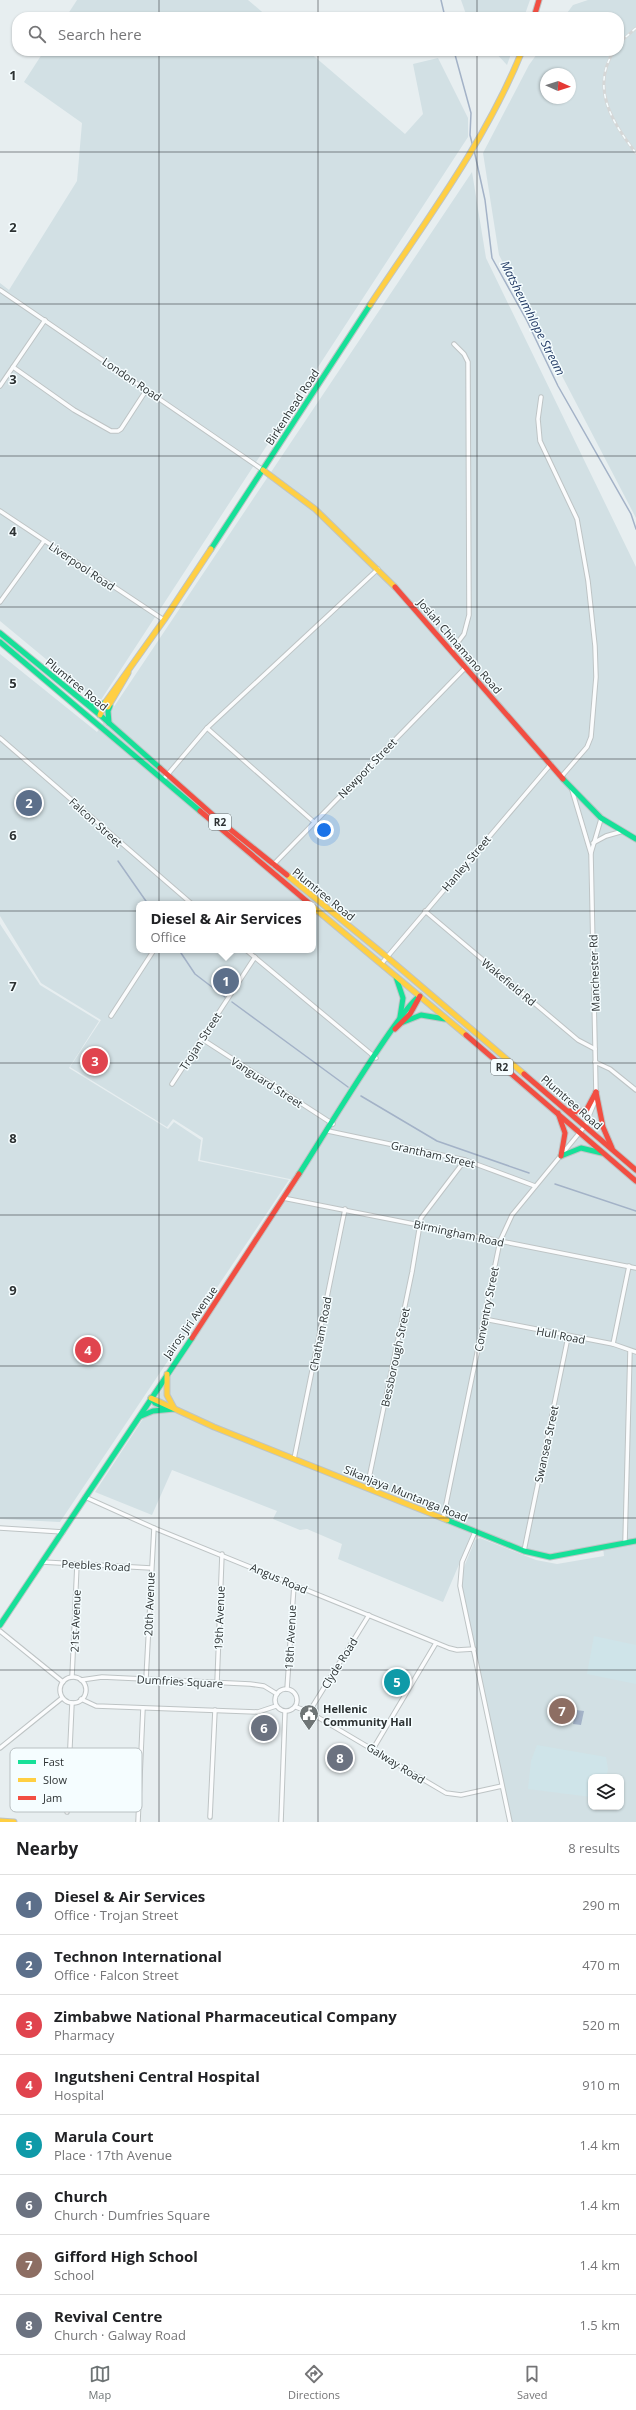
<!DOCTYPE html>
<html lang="en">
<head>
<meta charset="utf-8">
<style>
  body { margin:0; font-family:"Open Sans",sans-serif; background:#f6f6f6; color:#202124 }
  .controls { position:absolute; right:12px; bottom:12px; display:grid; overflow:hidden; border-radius:8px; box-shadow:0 1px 3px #0004 }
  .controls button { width:36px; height:36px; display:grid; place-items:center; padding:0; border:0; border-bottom:1px solid #e0e0e0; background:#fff; color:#202124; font:20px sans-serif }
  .compass { position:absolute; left:540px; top:68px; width:36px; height:36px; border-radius:50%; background:#fff; box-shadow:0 1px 3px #0004; rotate:93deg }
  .you { position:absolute; left:324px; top:830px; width:14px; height:14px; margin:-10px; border:3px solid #fff; border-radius:50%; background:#1a73e8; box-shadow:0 0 0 6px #1a73e833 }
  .badge { display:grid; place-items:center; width:26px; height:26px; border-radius:50%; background:#6e7475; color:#fff; font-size:13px; font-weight:700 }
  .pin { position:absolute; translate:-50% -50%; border:2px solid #fff; box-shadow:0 1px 4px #0006 }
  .popup { position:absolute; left:136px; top:901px; width:180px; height:52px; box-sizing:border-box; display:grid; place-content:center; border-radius:8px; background:#fff; filter:drop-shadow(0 1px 3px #0005); font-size:13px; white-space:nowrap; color:#757577 }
  .popup b { font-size:15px; color:#202124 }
  .popup::after { content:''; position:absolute; left:50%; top:100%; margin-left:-8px; border:8px solid transparent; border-top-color:#fff }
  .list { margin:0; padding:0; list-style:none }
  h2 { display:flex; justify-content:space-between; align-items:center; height:52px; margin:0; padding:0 16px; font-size:17px }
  h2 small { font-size:13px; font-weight:400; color:#757577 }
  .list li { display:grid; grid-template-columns:26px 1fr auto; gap:12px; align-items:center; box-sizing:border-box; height:60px; padding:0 16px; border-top:1px solid #e0e0e0 }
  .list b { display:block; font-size:15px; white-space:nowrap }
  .list p { margin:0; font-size:13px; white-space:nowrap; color:#757577 }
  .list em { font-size:13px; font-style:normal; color:#757577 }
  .icon { flex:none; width:22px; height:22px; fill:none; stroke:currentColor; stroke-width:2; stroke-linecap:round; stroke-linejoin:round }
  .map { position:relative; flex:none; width:636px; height:1822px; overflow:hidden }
  .search { position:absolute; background:#fff; box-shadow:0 1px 3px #0004; left:12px; right:12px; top:12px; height:44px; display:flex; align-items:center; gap:10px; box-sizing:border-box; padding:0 14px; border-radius:16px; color:#757577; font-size:15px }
  .sheet { height:532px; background:#fff }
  nav { display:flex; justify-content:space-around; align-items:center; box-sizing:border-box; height:56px; border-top:1px solid #e0e0e0; background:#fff; font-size:11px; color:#757577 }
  nav a { display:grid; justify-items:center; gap:2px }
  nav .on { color:#6e7475 }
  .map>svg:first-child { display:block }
  .built { fill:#d2e0e4; fill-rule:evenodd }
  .green { fill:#cfe4e9 }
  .water { fill:#a3b2c7 }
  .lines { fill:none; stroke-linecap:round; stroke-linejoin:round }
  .stream { stroke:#a3b2c7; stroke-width:1.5 }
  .street-casing { stroke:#bec4c5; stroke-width:5.5 }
  .fast-casing { stroke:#bec4c5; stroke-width:7 }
  .slow-casing { stroke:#bec4c5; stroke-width:7 }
  .jam-casing { stroke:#bec4c5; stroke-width:7 }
  .street { stroke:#fbfcfd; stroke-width:3.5 }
  .fast { stroke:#16e098; stroke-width:5 }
  .slow { stroke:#ffcf43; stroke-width:5 }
  .jam { stroke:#f24e42; stroke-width:5 }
  .rail-casing { stroke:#d5d7d7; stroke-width:3 }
  .rail { stroke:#f5fdff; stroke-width:1.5; stroke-dasharray:4.5; stroke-linecap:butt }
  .grid { fill:none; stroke:#2d3233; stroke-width:1; stroke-opacity:0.55 }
  .labels { text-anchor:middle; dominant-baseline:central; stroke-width:3; stroke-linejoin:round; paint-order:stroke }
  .shield { fill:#f5fdff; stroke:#696f70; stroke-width:1 }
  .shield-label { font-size:10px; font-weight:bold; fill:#2d3233 }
  .street-label { font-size:11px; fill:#2d3233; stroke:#f5fdff }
  .poi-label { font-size:11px; font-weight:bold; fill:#2d3233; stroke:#f5fdff; text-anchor:start }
  .water-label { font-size:12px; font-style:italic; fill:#223a64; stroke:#f5fdff }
  .key { fill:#f5fdff; stroke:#b9c0c2; stroke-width:1 }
  .key-label { font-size:11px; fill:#2d3233 }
  .grid-label { font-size:13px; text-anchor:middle; font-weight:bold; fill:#2d3233; stroke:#f5fdff; stroke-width:3; stroke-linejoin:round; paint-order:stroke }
</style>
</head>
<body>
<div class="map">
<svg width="636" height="1822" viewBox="0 0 636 1822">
  <rect width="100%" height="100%" fill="#e7eef0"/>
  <!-- built -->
  <g class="built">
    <path d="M77,0H248L268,17H66Z"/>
    <path d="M461,0H530L524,17H467Z"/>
    <path d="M588,0H636V518L499,255L483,153L529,65L539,51H619V17H564L573,5ZM546,74H570V98H546Z"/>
    <path d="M44,51H308L405,134L423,114L413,64L438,58L468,118V137L99,703L0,621V283L9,290L77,181L82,123L24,82Z"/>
    <path d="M494,51H512L507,65Z"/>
    <path d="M472,172L486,258L636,567V1822H512L462,1585V1572L475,1540L480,1538L536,1560L557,1564L604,1556L603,1547L550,1555L522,1549L474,1529L443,1602L338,1559L342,1544L307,1529L300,1530L273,1519L277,1511L172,1470L152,1515L95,1492L299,1181L200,1160L203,1138L173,1119L167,1127L70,1067L101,1020L41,983L0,916V654L97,732ZM139,904H313V950H139ZM591,1777H621V1807H591Z"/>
    <path d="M0,924L40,985L99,1021L69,1068L168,1129L174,1122L201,1140L198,1161L289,1180L60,1522L0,1519Z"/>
  </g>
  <!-- green -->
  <g class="green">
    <path d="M594,1636L636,1645V1684L587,1674Z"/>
    <path d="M537,1745L606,1757L608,1769L606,1777H591V1797L528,1789L531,1761Z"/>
  </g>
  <!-- water -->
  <path class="water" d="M576,1710L584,1711L581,1725L573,1724Z"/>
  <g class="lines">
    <!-- stream -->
    <g class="stream">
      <path d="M441,0L445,17"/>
      <path d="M454,51L471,113L470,135L473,147"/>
      <path d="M474,150L485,200L492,258L527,321L558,386L631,514L636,529"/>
      <path d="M118,861L148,904"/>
      <path d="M179,950L195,974L225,997"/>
      <path d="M232,1002L348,1087"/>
      <path d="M361,1096L437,1141L529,1173"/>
      <path d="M555,1184L636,1211"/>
    </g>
    <defs>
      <g id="street">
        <path d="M0,290L263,470"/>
        <path d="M13,367L74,410L111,431H118L121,429L147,389"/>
        <path d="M0,386L45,320"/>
        <path d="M541,397L538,419L540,441L577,519L588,581L595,646L596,677L591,737L587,747L562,776"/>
        <path d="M0,511L164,620"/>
        <path d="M0,602L44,541"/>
        <path d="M452,650L464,634L469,615L468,362L464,354L454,344"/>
        <path d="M207,728L314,822"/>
        <path d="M0,738L192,904"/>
        <path d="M163,780L207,728L378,569"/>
        <path d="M572,790L591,854L596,1093"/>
        <path d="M593,843L606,836L620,832"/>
        <path d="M591,853L601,819"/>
        <path d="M273,865L466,667"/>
        <path d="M425,911L578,1040L595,1049"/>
        <path d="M246,950L376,1058"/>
        <path d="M382,963L551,764"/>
        <path d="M111,1016L154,950"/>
        <path d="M202,1039L333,1124"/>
        <path d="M595,1062L610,1069L636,1090"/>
        <path d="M172,1084L255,957"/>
        <path d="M328,1131L465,1160L535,1186"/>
        <path d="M283,1198L636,1268"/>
        <path d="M484,1319L613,1344L636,1352"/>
        <path d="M613,1344L629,1266"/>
        <path d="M294,1459L345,1209"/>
        <path d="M367,1488L412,1272L421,1218L465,1160"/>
        <path d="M85,1497L154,1528L449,1648L457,1650L474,1649"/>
        <path d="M443,1519L500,1241L512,1215L585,1126L595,1101"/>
        <path d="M0,1528L63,1532"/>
        <path d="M475,1532L462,1562L460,1586L510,1822"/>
        <path d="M625,1543L630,1351"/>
        <path d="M524,1551L568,1337"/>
        <path d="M42,1562L151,1568"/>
        <path d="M0,1631L63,1682"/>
        <path d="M72,1677L77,1564"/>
        <circle cx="73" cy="1690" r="13"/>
        <path d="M146,1679L154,1528"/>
        <path d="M81,1680L102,1677L250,1684L264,1686L277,1694"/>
        <path d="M217,1683L222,1554"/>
        <circle cx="286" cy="1700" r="11"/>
        <path d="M287,1689L294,1585"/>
        <path d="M81,1699L96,1706L258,1712L276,1706"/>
        <path d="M296,1707L309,1712L446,1793L461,1795L502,1786"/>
        <path d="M309,1712L369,1615"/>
        <path d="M0,1748L62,1698"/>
        <path d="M373,1749L436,1643"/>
        <path d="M67,1812L72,1703"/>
        <path d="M210,1817L215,1710"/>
        <path d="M138,1822L143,1708"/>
        <path d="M281,1822L285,1712"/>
      </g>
      <g id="fast">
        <path d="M211,549L370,305"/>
        <path d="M0,633L100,715L160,768"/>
        <path d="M0,642L200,811"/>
        <path d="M87,702L96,705L105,703"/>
        <path d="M109,723L108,711L110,706"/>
        <path d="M563,779L601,818L636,839"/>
        <path d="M396,977L403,998L400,1017"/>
        <path d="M401,1023L421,1015L445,1019"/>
        <path d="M561,1156L581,1148L602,1153"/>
        <path d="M299,1174C316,1148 403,1003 420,996"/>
        <path d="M151,1398L155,1403L166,1408"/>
        <path d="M141,1416L153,1411L174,1409"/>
        <path d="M447,1520L524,1551L550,1557L636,1541"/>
        <path d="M0,1625L192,1338"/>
      </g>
      <g id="slow">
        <path d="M370,305C424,223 485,143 522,51"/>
        <path d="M263,470L315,509L395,587"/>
        <path d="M108,707L128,673"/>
        <path d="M100,715L105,703L164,620L211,549"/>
        <path d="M287,875L387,957L524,1074"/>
        <path d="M313,907L466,1035"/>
        <path d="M167,1374V1395L174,1408"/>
        <path d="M151,1398L214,1427L447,1520"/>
        <path d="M0,1821L14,1822"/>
      </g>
      <g id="jam">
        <path d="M534,17L539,0"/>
        <path d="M395,587L563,779"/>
        <path d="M160,768L221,822L287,875"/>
        <path d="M200,811L310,904"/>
        <path d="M395,1029L410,1014L420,996"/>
        <path d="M466,1035L636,1181"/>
        <path d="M524,1074L636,1170"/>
        <path d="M596,1092L603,1127L612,1148"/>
        <path d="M569,1111L580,1112L587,1109L596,1092"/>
        <path d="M558,1113L565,1133L561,1156"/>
        <path d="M192,1338L299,1174"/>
      </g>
    </defs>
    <!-- street casing -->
    <use href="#street" class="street-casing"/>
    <!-- fast casing -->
    <use href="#fast" class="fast-casing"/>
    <!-- slow casing -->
    <use href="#slow" class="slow-casing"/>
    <!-- jam casing -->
    <use href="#jam" class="jam-casing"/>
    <!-- street -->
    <use href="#street" class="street"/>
    <!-- fast -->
    <use href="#fast" class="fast"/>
    <!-- slow -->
    <use href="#slow" class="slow"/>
    <!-- jam -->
    <use href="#jam" class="jam"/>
    <defs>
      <g id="rail">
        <path d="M619,43L636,28"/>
        <path d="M614,51C590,88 613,124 636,153"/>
      </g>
    </defs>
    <!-- rail casing -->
    <use href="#rail" class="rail-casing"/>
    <!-- rail -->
    <use href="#rail" class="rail"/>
  </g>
  <!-- grid -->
  <path class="grid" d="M159,0V17M318,0V17M477,0V17M159,51V1822M318,51V1822M477,51V1822M0,152H636M0,304H636M0,456H636M0,607H636M0,759H636M0,911H636M0,1063H636M0,1215H636M0,1366H636M0,1518H636M0,1670H636"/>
  <!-- icons -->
  <defs>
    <symbol id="civic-pin" viewBox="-11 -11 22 30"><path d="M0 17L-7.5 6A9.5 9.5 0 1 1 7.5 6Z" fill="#6e7475" stroke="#f5fdff"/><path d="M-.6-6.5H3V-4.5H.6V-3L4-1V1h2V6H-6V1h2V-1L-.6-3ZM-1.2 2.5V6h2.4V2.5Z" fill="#fff"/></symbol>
  </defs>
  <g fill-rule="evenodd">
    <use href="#civic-pin" x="298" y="1703" width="22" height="30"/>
  </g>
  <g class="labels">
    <!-- shield labels -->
    <g class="shield">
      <rect x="209" y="814" width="22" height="16" rx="3"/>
      <rect x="491" y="1059" width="22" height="16" rx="3"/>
    </g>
    <g class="shield-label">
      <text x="220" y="822">R2</text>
      <text x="502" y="1067">R2</text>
    </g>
    <!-- street labels -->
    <g class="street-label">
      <text transform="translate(132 379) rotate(34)">London Road</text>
      <text transform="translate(292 407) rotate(-57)">Birkenhead Road</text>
      <text transform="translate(82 566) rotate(34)">Liverpool Road</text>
      <text transform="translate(460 646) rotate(49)">Josiah Chinamano Road</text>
      <text transform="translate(77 684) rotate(39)">Plumtree Road</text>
      <text transform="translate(367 768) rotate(-46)">Newport Street</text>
      <text transform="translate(96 822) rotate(42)">Falcon Street</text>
      <text transform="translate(466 863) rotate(-50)">Hanley Street</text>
      <text transform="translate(324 894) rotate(39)">Plumtree Road</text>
      <text transform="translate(594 973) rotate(-92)">Manchester Rd</text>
      <text transform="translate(509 982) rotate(40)">Wakefield Rd</text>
      <text transform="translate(200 1041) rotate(-57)">Trojan Street</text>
      <text transform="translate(267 1082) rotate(33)">Vanguard Street</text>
      <text transform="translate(572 1102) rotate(41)">Plumtree Road</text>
      <text transform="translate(433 1154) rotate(13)">Grantham Street</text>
      <text transform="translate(459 1233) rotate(12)">Birmingham Road</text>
      <text transform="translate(486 1309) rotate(-79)">Conventry Street</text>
      <text transform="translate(190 1322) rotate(-55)">Jairos Jiri Avenue</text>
      <text transform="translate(320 1334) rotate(-79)">Chatham Road</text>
      <text transform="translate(561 1335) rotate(11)">Hull Road</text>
      <text transform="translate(395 1357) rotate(-78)">Bessborough Street</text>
      <text transform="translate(546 1444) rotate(-78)">Swansea Street</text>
      <text transform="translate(406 1493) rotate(22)">Sikanjaya Muntanga Road</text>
      <text transform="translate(96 1565) rotate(3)">Peebles Road</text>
      <text transform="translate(279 1578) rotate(23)">Angus Road</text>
      <text transform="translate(149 1604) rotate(-88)">20th Avenue</text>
      <text transform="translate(219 1618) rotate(-88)">19th Avenue</text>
      <text transform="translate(75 1621) rotate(-88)">21st Avenue</text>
      <text transform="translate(290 1637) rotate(-87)">18th Avenue</text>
      <text transform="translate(339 1663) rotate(-58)">Clyde Road</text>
      <text transform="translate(180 1681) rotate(3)">Dumfries Square</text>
      <text transform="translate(396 1763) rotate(32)">Galway Road</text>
    </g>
    <!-- poi labels -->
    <g class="poi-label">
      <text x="323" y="1708">Hellenic<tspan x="323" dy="13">Community Hall</tspan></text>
    </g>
    <!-- water labels -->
    <g class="water-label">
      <text transform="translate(533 318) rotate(63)">Matsheumhlope Stream</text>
    </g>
  </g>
  <!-- legend -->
  <rect x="10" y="1748" width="132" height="64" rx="6" class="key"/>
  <rect x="18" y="1760" width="18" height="4" fill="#16e098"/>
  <rect x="18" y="1778" width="18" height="4" fill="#ffcf43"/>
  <rect x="18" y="1796" width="18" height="4" fill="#f24e42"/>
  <g class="key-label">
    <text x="43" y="1766">Fast</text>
    <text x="43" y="1784">Slow</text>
    <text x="43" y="1802">Jam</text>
  </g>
  <g class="grid-label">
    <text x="13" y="80">1</text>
    <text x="13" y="232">2</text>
    <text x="13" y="384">3</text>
    <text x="13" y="536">4</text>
    <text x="13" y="688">5</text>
    <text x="13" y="840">6</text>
    <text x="13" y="991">7</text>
    <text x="13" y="1143">8</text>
    <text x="13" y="1295">9</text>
  </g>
</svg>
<div class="controls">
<button><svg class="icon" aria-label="layers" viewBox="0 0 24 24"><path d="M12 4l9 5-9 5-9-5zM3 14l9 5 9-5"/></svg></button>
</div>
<svg class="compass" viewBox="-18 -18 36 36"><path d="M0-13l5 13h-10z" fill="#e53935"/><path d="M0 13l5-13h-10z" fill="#757577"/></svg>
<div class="you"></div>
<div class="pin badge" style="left:226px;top:981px;background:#5c6f8a">1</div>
<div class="popup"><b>Diesel &amp; Air Services</b>Office</div>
<div class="pin badge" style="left:29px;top:803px;background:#5c6f8a">2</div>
<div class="pin badge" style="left:95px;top:1061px;background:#e0444e">3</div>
<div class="pin badge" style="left:88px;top:1350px;background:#e0444e">4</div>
<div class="pin badge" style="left:397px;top:1682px;background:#0f9aa8">5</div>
<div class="pin badge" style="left:264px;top:1728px;background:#6b7280">6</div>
<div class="pin badge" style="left:562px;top:1711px;background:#8d6e63">7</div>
<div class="pin badge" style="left:340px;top:1758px;background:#6b7280">8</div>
<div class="search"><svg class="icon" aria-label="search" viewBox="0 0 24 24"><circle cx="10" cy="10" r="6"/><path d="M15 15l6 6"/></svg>Search here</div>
</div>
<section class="sheet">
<h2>Nearby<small>8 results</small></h2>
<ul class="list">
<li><span class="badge" style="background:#5c6f8a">1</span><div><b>Diesel &amp; Air Services</b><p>Office · Trojan Street</p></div><em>290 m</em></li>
<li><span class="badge" style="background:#5c6f8a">2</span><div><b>Technon International</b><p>Office · Falcon Street</p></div><em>470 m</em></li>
<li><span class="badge" style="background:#e0444e">3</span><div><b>Zimbabwe National Pharmaceutical Company</b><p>Pharmacy</p></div><em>520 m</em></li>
<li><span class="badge" style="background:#e0444e">4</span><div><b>Ingutsheni Central Hospital</b><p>Hospital</p></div><em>910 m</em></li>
<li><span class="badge" style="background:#0f9aa8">5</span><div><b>Marula Court</b><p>Place · 17th Avenue</p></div><em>1.4 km</em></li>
<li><span class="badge" style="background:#6b7280">6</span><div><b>Church</b><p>Church · Dumfries Square</p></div><em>1.4 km</em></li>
<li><span class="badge" style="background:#8d6e63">7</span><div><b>Gifford High School</b><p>School</p></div><em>1.4 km</em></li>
<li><span class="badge" style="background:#6b7280">8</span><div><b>Revival Centre</b><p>Church · Galway Road</p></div><em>1.5 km</em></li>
</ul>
</section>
<nav>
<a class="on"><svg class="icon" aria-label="map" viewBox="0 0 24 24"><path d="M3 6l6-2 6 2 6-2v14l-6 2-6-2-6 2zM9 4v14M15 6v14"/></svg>Map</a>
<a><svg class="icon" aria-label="directions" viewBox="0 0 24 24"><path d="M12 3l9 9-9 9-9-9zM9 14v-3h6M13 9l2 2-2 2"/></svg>Directions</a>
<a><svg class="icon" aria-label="saved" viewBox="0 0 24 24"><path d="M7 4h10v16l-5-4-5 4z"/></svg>Saved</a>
</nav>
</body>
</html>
